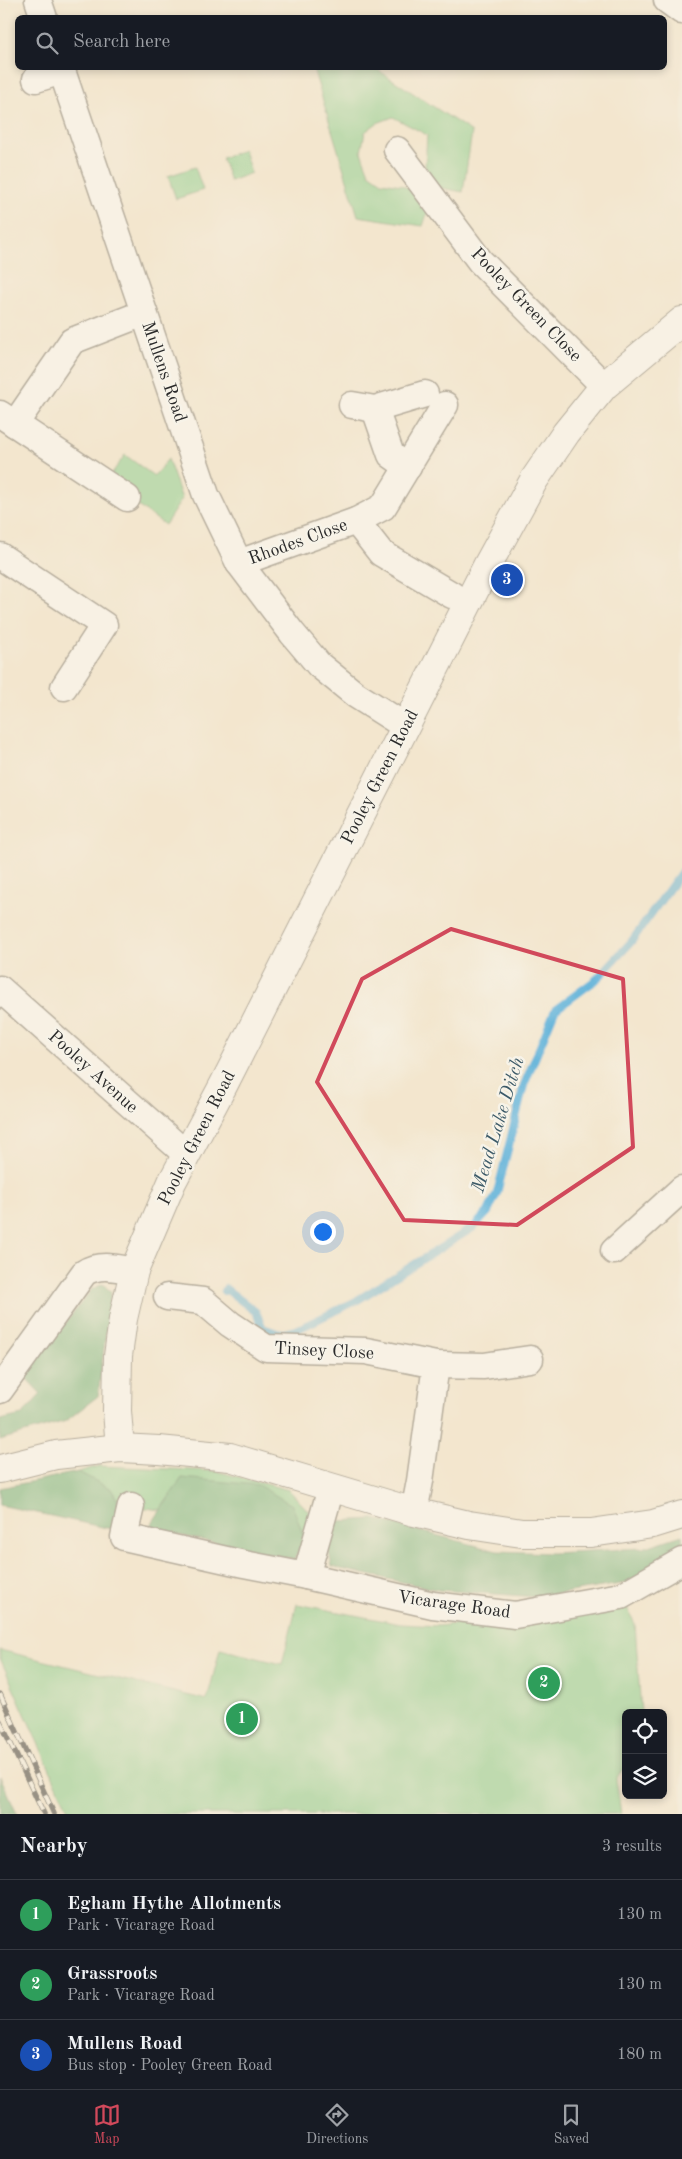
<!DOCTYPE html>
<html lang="en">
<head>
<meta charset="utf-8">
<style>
  body { margin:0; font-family:"Old Standard TT",serif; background:#20242c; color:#f1f3f6 }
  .controls { position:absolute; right:15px; bottom:15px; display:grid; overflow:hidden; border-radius:8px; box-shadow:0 2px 8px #0003 }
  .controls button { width:45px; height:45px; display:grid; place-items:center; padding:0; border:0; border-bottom:1px solid #363941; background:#171b24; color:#f1f3f6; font:25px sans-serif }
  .you { position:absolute; left:322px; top:1231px; width:18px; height:18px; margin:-12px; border:4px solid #fff; border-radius:50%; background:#1a73e8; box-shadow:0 0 0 8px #1a73e833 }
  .badge { display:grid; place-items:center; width:32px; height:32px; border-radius:50%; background:#d1495b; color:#fff; font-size:16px; font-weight:700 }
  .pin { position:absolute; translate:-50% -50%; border:2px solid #fff; box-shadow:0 1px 5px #0006 }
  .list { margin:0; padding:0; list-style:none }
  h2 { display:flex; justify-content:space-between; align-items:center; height:65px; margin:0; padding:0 20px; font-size:21px }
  h2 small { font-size:16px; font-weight:400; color:#9ea1a6 }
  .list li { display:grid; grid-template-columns:32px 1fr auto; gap:15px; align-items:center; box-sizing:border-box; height:70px; padding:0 20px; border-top:1px solid #363941 }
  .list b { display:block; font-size:19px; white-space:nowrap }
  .list p { margin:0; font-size:16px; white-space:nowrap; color:#9ea1a6 }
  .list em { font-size:16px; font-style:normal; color:#9ea1a6 }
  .icon { flex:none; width:28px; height:28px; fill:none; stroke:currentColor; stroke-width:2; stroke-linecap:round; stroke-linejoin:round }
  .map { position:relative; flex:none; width:682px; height:1814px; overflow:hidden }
  .search { position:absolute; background:#171b24; box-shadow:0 2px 8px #0003; left:15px; right:15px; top:15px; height:55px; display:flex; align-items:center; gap:12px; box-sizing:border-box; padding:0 18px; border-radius:8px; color:#9ea1a6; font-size:19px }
  .sheet { height:275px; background:#171b24 }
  nav { display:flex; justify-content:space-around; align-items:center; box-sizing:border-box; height:70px; border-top:1px solid #363941; background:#171b24; font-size:14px; color:#9ea1a6 }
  nav a { display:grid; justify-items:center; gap:2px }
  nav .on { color:#d1495b }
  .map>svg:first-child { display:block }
  .green { fill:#82cd8a; stroke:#567c5a }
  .forest { fill:#69b076; stroke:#4a6e50 }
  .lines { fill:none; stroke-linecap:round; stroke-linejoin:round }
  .stream { stroke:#5db1d9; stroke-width:8 }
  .minor-casing { stroke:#716c64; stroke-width:29 }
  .tertiary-casing { stroke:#716c64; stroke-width:30 }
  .secondary-casing { stroke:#716c64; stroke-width:30 }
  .minor { stroke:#fff; stroke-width:26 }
  .tertiary { stroke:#fff; stroke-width:28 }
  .secondary { stroke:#fff; stroke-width:28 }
  .rail-casing { stroke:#2b2b2b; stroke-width:5.5 }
  .rail { stroke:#f7f3e8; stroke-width:4; stroke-dasharray:11; stroke-linecap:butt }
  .marked { fill:none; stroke:#d1495b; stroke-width:4; stroke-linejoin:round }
  .labels { text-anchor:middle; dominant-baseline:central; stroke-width:5; stroke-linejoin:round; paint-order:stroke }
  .street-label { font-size:18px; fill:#2b2b2b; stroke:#f7f3e8 }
  .water-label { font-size:19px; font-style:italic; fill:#3c5a68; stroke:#f7f3e8 }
</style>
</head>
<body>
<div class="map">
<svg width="682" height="1814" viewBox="0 0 682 1814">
  <rect width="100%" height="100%" fill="#f7f3e8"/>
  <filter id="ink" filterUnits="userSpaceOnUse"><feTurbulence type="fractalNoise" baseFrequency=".02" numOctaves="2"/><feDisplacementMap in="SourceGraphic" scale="10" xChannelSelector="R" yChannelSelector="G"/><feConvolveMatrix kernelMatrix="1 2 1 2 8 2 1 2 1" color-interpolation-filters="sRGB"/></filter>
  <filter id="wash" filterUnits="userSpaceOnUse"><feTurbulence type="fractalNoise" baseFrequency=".0096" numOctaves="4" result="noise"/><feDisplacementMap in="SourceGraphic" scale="20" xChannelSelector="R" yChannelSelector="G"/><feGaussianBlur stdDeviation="1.12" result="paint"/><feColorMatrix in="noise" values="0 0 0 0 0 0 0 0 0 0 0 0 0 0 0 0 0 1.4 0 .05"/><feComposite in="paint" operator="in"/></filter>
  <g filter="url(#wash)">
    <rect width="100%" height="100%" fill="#f3e6ce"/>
    <!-- green -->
    <g class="green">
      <path d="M313,68H375L472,132L463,192L436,187L425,167L427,135L393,117L377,123L365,132L361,152L369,173L382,182L401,185L410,189L428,211L423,226L358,216Z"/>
      <path d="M244,150L251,173L230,181L222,158Z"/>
      <path d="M195,167L203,190L176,199L168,176Z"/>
      <path d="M125,455L154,476L168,459L182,499L165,525L105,483Z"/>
      <path d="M99,1466L216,1471L289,1490L312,1515L305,1539L182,1478L160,1510L120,1504L111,1489L78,1472Z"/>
      <path d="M297,1604L401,1624L438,1626L625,1604L635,1624L641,1713H626V1766L616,1778L621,1814H82L68,1810L0,1658V1650L207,1700L220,1649L282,1664Z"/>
    </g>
    <!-- forest -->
    <g class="forest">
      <path d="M103,1284L111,1292L98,1396L66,1421L0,1440V1420L22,1415L41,1394L24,1376L92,1289Z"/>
      <path d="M78,1472L111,1489L120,1504L116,1530L0,1505V1488Z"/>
      <path d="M182,1478L258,1485L292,1505L305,1539L294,1559L148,1529Z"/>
      <path d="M374,1519L497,1551L552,1553L643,1548L682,1535V1551L627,1583L538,1597L439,1590L332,1567L327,1543L338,1521Z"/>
      <path d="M0,1776L17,1814H0Z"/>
    </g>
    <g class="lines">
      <!-- stream -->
      <path class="stream" d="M224,1291L226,1289L256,1312L263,1328L280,1334L296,1330L356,1301L474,1227L488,1212L497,1193L524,1085L555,1010L597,979L631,942L682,871"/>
    </g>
  </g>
  <g filter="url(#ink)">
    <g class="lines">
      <defs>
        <g id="minor">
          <path d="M38,0L44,18"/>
          <path d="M667,0L682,11"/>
          <path d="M61,68L206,495L239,563L292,633L319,665L356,695L405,726"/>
          <path d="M36,79L62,71"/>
          <path d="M397,150L480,261L604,386"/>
          <path d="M352,405L375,409L425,394"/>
          <path d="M375,409L391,455L408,467"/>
          <path d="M0,414L127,498"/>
          <path d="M15,424L72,341L144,313"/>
          <path d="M356,521L381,553L452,595"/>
          <path d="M0,556L104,625L64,687"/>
          <path d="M239,563L356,521L383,507L445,405"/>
          <path d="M0,989L186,1154"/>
          <path d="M614,1251L682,1189"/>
          <path d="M167,1297L203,1301L230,1324L266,1348L366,1351L436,1365L420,1481L414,1512"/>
          <path d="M436,1365L484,1366L530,1359"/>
          <path d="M0,1390L84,1273C99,1263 117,1268 134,1271"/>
          <path d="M131,1506L124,1537L244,1564L306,1576L433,1605L515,1615L621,1596L682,1561"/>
          <path d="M306,1576L331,1488"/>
        </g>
        <path id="tertiary" d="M120,1448L117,1411L118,1356L123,1319L134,1271L172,1182L224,1084L487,566L534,480L566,433L604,386L682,321"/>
        <path id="secondary" d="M0,1469L56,1455L120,1448L159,1450L230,1457L414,1512L469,1525L522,1533H591L653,1524L682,1515"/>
      </defs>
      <!-- minor casing -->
      <use href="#minor" class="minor-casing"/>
      <!-- tertiary casing -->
      <use href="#tertiary" class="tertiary-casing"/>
      <!-- secondary casing -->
      <use href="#secondary" class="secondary-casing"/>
      <!-- minor -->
      <use href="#minor" class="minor"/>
      <!-- tertiary -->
      <use href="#tertiary" class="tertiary"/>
      <!-- secondary -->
      <use href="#secondary" class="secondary"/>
      <defs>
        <g id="rail">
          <path d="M0,1694L54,1814"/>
          <path d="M0,1721L44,1814"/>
        </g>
      </defs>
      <!-- rail casing -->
      <use href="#rail" class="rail-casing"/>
      <!-- rail -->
      <use href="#rail" class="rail"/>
    </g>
  </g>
  <!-- marked area -->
  <path d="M0 0H682V1814H0ZM451,929L623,979L633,1147L517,1225L404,1220L317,1082L362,979Z" fill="#f3e6ce" fill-opacity=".55" fill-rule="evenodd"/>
  <path class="marked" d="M451,929L623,979L633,1147L517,1225L404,1220L317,1082L362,979Z"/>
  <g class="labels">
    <!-- street labels -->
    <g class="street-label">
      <text transform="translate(526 305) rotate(46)">Pooley Green Close</text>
      <text transform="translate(164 372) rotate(71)">Mullens Road</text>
      <text transform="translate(298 542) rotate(-20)">Rhodes Close</text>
      <text transform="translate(380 777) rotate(-63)">Pooley Green Road</text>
      <text transform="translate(93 1072) rotate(42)">Pooley Avenue</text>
      <text transform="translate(197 1138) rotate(-63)">Pooley Green Road</text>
      <text transform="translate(324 1351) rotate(3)">Tinsey Close</text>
      <text transform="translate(454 1605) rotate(8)">Vicarage Road</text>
    </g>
    <!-- water labels -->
    <g class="water-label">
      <text transform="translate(499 1125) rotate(-73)">Mead Lake Ditch</text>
    </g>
  </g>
</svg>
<div class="controls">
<button><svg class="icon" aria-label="locate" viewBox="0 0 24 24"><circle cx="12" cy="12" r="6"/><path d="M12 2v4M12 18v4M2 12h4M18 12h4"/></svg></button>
<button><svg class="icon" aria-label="layers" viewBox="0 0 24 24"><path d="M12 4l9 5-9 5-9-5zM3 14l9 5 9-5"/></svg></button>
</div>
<div class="you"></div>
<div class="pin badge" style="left:242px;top:1719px;background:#2e9e5b">1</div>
<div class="pin badge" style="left:544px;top:1683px;background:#2e9e5b">2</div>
<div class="pin badge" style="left:507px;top:580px;background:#1a4fb4">3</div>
<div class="search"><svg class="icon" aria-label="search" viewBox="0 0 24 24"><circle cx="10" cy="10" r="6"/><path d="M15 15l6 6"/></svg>Search here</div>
</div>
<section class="sheet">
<h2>Nearby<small>3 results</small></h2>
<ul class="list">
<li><span class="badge" style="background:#2e9e5b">1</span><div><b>Egham Hythe Allotments</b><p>Park · Vicarage Road</p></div><em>130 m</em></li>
<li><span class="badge" style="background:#2e9e5b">2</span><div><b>Grassroots</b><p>Park · Vicarage Road</p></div><em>130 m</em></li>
<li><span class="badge" style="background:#1a4fb4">3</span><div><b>Mullens Road</b><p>Bus stop · Pooley Green Road</p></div><em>180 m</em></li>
</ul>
</section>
<nav>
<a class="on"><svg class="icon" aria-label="map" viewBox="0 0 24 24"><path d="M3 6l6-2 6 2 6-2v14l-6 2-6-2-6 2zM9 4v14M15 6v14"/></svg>Map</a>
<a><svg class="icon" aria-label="directions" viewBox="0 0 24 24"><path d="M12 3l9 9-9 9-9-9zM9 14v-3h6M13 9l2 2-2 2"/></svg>Directions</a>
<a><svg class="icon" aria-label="saved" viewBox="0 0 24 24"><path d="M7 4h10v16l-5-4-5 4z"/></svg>Saved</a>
</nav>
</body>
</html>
